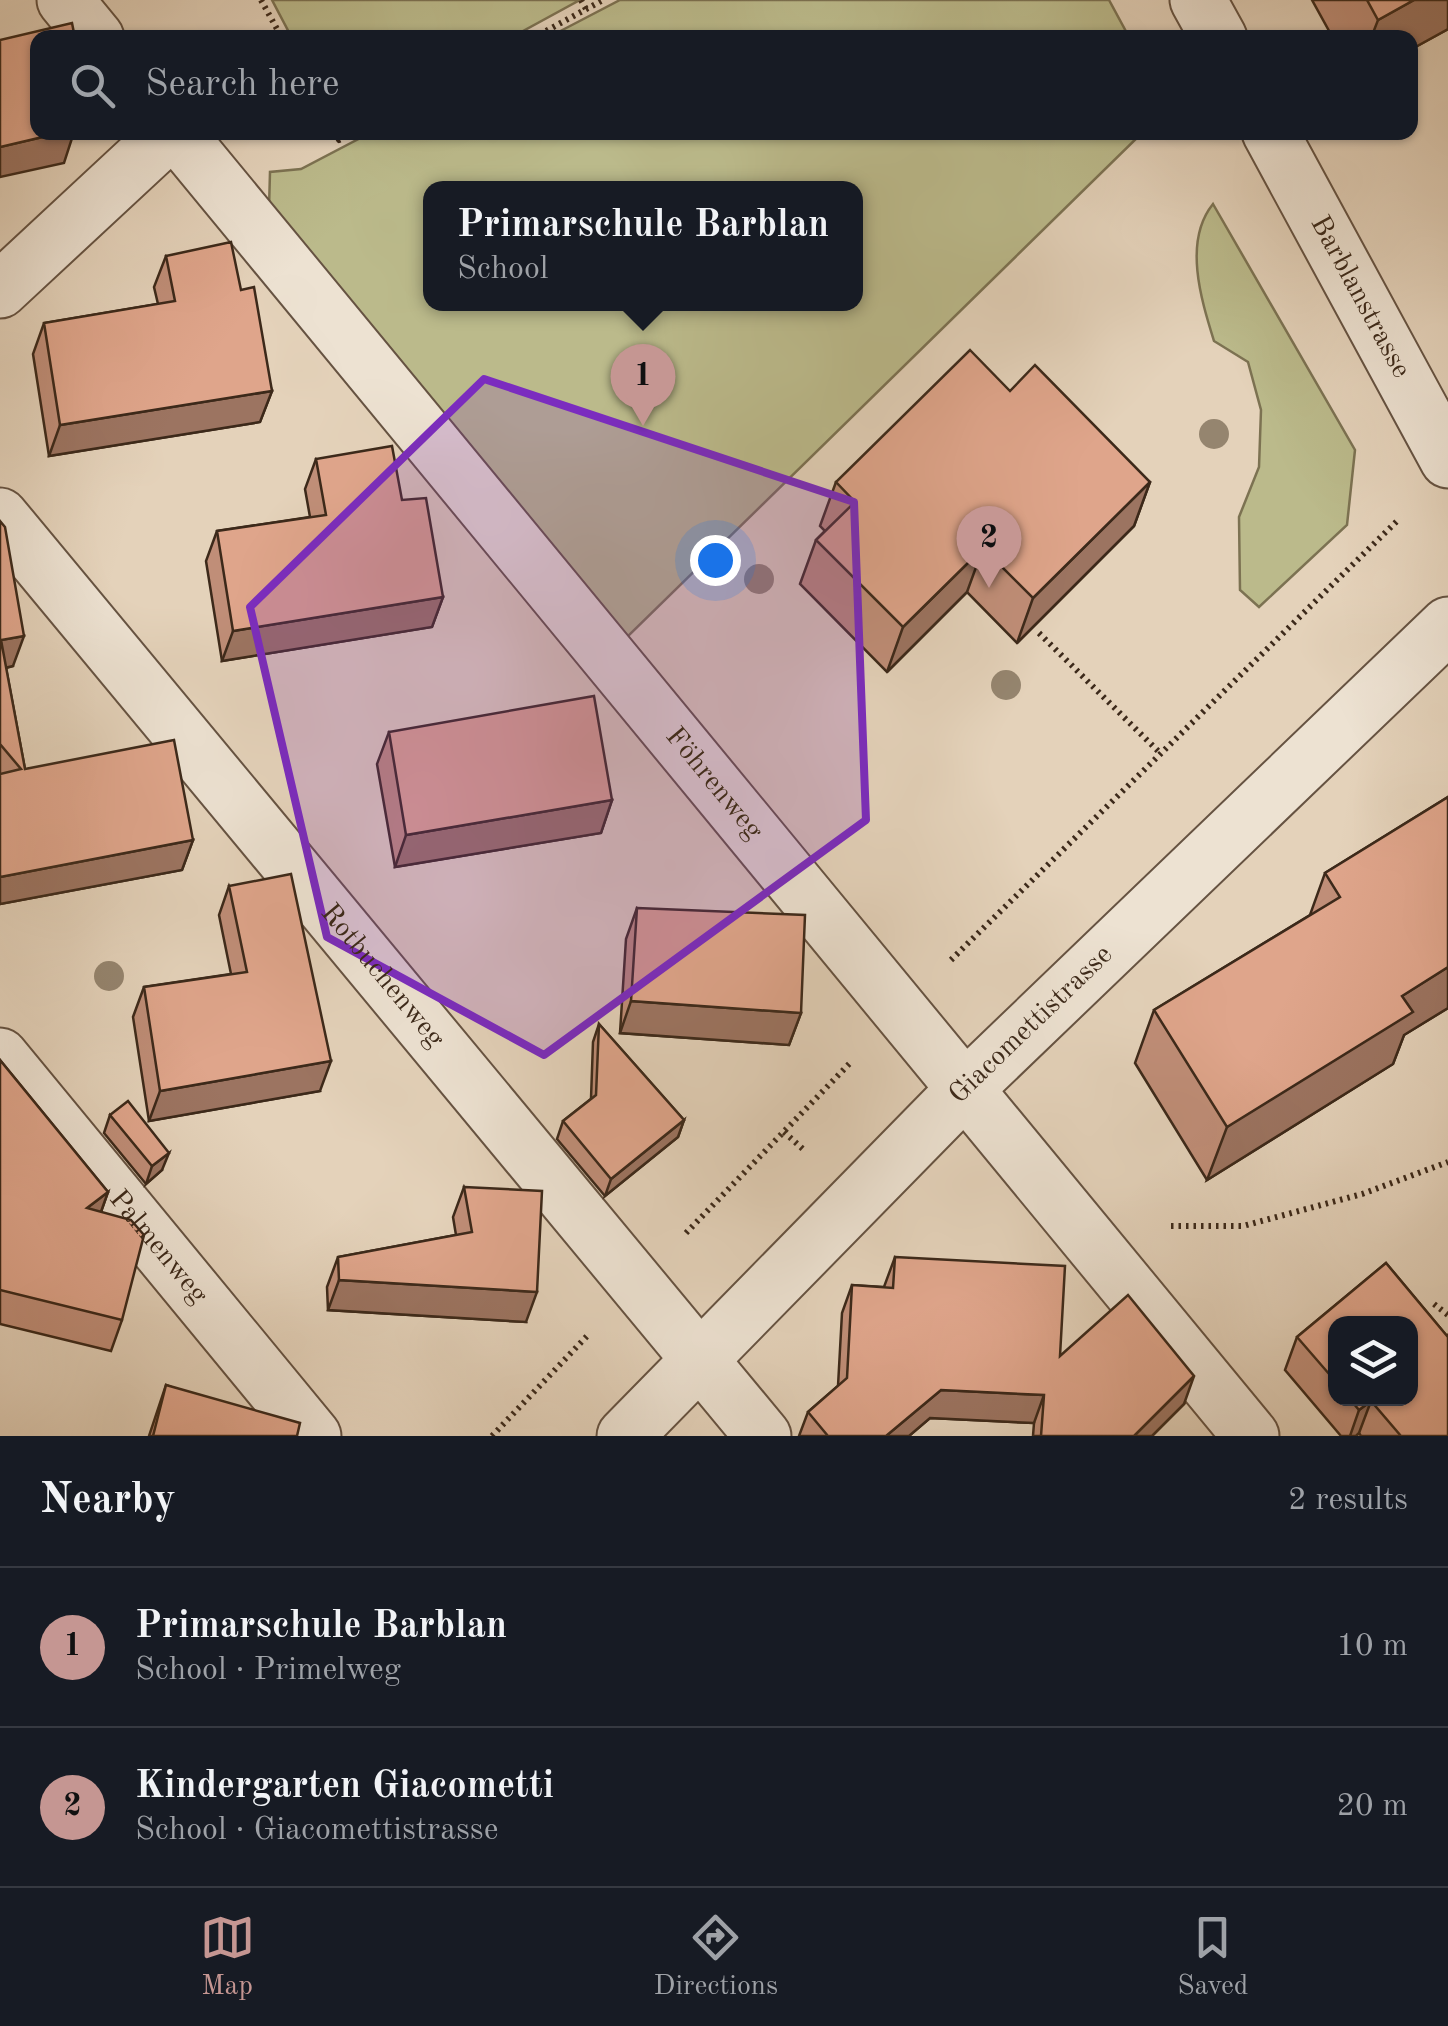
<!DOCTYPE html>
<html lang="en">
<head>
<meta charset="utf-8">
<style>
  body { margin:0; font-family:"Old Standard TT",serif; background:#242831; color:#f1f3f6 }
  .controls { position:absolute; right:30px; bottom:30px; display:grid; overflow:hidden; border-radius:20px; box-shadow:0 2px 8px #0004 }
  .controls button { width:90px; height:90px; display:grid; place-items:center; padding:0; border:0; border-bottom:2px solid #363941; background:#171b24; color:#f1f3f6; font:50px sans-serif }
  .you { position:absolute; left:715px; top:560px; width:35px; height:35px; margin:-25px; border:8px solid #fff; border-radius:50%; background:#1a73e8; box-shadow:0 0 0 15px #1a73e833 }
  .badge { display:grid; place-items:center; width:65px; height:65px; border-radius:50%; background:#c59692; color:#111; font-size:32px; font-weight:700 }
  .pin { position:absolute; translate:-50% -82px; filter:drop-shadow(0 2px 5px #0008) }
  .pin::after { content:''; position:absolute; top:52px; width:35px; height:30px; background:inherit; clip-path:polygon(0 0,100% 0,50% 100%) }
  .popup { position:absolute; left:423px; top:181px; width:440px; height:130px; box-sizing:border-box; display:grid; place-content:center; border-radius:20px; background:#171b24; filter:drop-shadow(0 2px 8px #0005); font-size:32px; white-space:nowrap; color:#9ea1a6 }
  .popup b { font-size:38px; color:#f1f3f6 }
  .popup::after { content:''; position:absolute; left:50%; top:100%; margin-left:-20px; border:20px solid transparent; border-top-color:#171b24 }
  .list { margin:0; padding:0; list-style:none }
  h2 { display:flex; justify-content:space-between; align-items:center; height:130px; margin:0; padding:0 40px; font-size:42px }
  h2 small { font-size:32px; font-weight:400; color:#9ea1a6 }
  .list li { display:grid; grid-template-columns:65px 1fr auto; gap:30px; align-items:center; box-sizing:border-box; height:160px; padding:0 40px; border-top:2px solid #363941 }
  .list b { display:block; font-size:38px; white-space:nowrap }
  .list p { margin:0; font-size:32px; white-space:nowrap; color:#9ea1a6 }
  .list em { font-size:32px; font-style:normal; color:#9ea1a6 }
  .icon { flex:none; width:55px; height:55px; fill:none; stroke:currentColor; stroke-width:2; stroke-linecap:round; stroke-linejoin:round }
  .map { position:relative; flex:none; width:1448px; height:1436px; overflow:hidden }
  .search { position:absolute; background:#171b24; box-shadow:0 2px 8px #0004; left:30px; right:30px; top:30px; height:110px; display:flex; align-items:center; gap:25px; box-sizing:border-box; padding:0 35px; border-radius:20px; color:#9ea1a6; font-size:38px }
  .sheet { height:450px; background:#171b24 }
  nav { display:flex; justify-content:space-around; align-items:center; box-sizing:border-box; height:140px; border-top:2px solid #363941; background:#171b24; font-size:28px; color:#9ea1a6 }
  nav a { display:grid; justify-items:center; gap:5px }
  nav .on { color:#c59692 }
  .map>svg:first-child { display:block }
  .green { fill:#bbba8b; stroke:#7c7252; stroke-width:2.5; fill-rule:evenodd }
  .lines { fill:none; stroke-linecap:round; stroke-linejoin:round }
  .minor-casing { stroke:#665342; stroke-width:59 }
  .path { stroke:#3c291a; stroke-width:6; stroke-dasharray:2.5 5; stroke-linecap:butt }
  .minor { stroke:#ede2d2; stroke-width:55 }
  .tree { fill:#95856f }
  .wall { fill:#c08e78; stroke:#3c291a; stroke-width:2.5; fill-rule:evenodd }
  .shaded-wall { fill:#9c7461; stroke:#3c291a; stroke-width:2.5 }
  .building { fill:#dfa58b; stroke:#3c291a; stroke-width:2.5 }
  .marked { fill:#7b2cbf; fill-opacity:0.2; stroke:#7b2cbf; stroke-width:8; stroke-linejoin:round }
  .labels { text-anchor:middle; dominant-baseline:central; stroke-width:8; stroke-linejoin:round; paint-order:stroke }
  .street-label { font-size:28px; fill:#3c291a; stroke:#ede2d2 }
</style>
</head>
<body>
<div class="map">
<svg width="1448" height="1436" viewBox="0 0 1448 1436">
  <rect width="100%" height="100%" fill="#e4d2ba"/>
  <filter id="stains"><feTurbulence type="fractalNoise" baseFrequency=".002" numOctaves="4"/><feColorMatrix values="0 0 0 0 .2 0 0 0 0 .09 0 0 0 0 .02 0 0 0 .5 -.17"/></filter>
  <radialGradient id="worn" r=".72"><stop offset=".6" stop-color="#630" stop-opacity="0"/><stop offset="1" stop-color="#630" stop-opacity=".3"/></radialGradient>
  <!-- green -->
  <g class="green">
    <path d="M272,0H580L512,37L292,38Z"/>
    <path d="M620,0H1109L1129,37H549Z"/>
    <path d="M370,133H1142L620,644L269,209L270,172L301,169ZM430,188H856V304H430Z"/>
    <path d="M1213,204L1355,450L1347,525L1259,607L1240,590L1239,517L1259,467L1261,410L1248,362L1214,341C1201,299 1183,241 1213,204Z"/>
  </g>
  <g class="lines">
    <defs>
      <g id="minor">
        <path d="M65,0L96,38"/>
        <path d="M1198,0L1219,38"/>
        <path id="s1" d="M176,132L1251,1436"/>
        <path id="s2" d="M1270,132L1448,460"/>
        <path d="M0,290L170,132"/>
        <path id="s3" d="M0,516L763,1436"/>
        <path id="s4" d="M0,1056L313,1436"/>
        <path id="s5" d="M625,1436L966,1088L1448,625"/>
      </g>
    </defs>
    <!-- minor casing -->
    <use href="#minor" class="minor-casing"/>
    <!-- path -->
    <g class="path">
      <path d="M261,0L282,38"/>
      <path d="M581,0L586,9"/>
      <path d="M533,38L603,0"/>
      <path d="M335,132L339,140L354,132"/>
      <path d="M1039,633L1161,754"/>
      <path d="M951,960L1398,520"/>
      <path d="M784,1132L805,1151"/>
      <path d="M1171,1226H1243L1362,1194L1448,1162"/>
      <path d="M686,1233L851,1062"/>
      <path d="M1434,1304L1448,1315"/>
      <path d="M492,1436L588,1335"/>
    </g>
    <!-- minor -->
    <use href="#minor" class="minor"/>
  </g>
  <!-- trees -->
  <g class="tree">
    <circle cx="1214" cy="434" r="15"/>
    <circle cx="759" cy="579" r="15"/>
    <circle cx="1006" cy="685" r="15"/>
    <circle cx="109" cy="976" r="15"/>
  </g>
  <!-- wall -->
  <g class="wall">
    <path d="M1312,0H1448V29L1410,50V38H1333Z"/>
    <path d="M166,256L241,290L272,391L260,422L49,456L33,354L44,323L158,304L154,287Z"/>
    <path d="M1010,391L1150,482L1134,526L1017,643L967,592L887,672L800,584L816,540L825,531L820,526L836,482Z"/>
    <path d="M316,459L402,500L443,597L432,627L222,661L206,561L217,531L310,517L305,489Z"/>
    <path d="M0,521L13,666L6,668L25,769L193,840L182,870L0,904Z"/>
    <path d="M389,732L612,800L601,833L395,867L377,764Z"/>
    <path d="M1448,797V1008L1404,1035L1393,1064L1207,1180L1135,1063L1154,1010L1310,915L1325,873Z"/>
    <path d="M229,886L320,1091L149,1121L133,1017L144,987L231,974L219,915Z"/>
    <path d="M637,908L801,1013L789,1045L620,1033L626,939Z"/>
    <path d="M599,1024L684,1120L678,1137L605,1196L557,1139L563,1121L591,1099L593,1042Z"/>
    <path d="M0,1060L108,1192L101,1212L122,1320L111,1351L0,1324Z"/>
    <path d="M110,1115L162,1170L146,1184L104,1133Z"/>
    <path d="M464,1187L526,1322L328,1310L327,1287L338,1257L456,1235L453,1217Z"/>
    <path d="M895,1257L1060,1356L1184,1404L1152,1436H1033L1034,1423L930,1418L909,1436H799L808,1412L838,1386L842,1313L852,1285L884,1287Z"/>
    <path d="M1386,1263L1447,1336L1448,1335V1436H1361L1359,1433L1356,1436H1341L1285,1370L1297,1337ZM1336,1324H1410V1398H1336Z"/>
    <path d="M166,1385L297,1436H149Z"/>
  </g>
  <!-- shaded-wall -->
  <g class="shaded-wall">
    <path d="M1414,0H1448V29L1410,50V38H1371L1378,20Z"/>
    <path d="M64,132H74L64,163L0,177V147Z"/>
    <path d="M272,391L260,422L49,456L60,425Z"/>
    <path d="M1150,482L1134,526L1017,643L1033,598Z"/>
    <path d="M983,548L967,592L887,672L903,627Z"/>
    <path d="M443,597L432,627L222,661L233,631Z"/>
    <path d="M24,636L13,666L0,669L1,640Z"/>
    <path d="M612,800L601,833L395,867L406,835Z"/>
    <path d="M193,840L182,870L0,904V877Z"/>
    <path d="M1448,967V1008L1404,1035L1393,1064L1207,1180L1227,1127L1402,996Z"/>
    <path d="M631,1001L801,1013L789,1045L620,1033Z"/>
    <path d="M331,1061L320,1091L149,1121L160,1091Z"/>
    <path d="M684,1120L678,1137L605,1196L611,1179Z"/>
    <path d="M169,1153L162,1170L146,1184L152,1166Z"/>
    <path d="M108,1192L97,1223L87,1208Z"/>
    <path d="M339,1280L537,1292L526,1322L328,1310Z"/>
    <path d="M1194,1376L1184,1404L1152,1436H1134Z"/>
    <path d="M941,1390L1044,1395L1034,1423L930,1418L909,1436H886Z"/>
    <path d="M1371,1401L1359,1433L1356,1436H1350L1359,1410Z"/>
  </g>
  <!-- building -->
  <g class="building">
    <path d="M1367,0H1414L1378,20Z"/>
    <path d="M72,23L75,38H38V132H64L0,147V40Z"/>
    <path d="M231,242L241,290L254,287L272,391L60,425L44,323L175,301L166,256Z"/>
    <path d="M970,350L1010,391L1035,365L1150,482L1033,598L983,548L903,627L816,540L855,502L836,482Z"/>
    <path d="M392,446L402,500L426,498L443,597L233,631L217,531L326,515L316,459Z"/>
    <path d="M0,521L5,527L24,636L1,640L25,769L174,740L193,840L0,877V774L21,769L0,744Z"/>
    <path d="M594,696L612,800L406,835L389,732Z"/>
    <path d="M1448,797V967L1402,996L1413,1012L1227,1127L1154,1010L1340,897L1325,873Z"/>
    <path d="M291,874L331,1061L160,1091L144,987L247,972L229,886Z"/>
    <path d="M637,908L805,915L801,1013L631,1001Z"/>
    <path d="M599,1024L684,1120L611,1179L563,1121L596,1095Z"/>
    <path d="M0,1060L108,1192L87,1208L131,1220L144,1235L122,1320L0,1290Z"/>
    <path d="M128,1101L169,1153L152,1166L110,1115Z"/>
    <path d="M464,1187L542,1191L537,1292L339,1280L338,1257L472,1232Z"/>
    <path d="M895,1257L1065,1266L1060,1356L1128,1295L1194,1376L1134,1436H1041L1044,1395L941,1390L886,1436H828L808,1412L847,1378L852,1285L893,1288Z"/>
    <path d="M1386,1263L1447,1336L1448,1335V1436H1401L1371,1401L1359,1410L1349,1398H1410V1324H1336V1382L1297,1337Z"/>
    <path d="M166,1385L300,1423L297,1436H153Z"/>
  </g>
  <!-- marked area -->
  <path class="marked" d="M484,379L854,502L866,820L544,1055L327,937L250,607Z"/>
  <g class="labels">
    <!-- street labels -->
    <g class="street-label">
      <text stroke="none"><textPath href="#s2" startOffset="188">Barblanstrasse</textPath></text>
      <text stroke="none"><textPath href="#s1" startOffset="845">Föhrenweg</textPath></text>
      <text stroke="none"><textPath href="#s3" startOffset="598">Rotbuchenweg</textPath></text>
      <text stroke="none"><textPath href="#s5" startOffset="578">Giacomettistrasse</textPath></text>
      <text stroke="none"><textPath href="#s4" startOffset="248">Palmenweg</textPath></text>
    </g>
  </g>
  <rect width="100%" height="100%" filter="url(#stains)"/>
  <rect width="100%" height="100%" fill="url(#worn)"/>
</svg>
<div class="controls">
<button><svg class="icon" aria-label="layers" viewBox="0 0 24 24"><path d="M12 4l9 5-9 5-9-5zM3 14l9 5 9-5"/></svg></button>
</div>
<div class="you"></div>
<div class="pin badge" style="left:643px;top:426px">1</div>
<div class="popup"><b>Primarschule Barblan</b>School</div>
<div class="pin badge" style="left:989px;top:588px">2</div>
<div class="search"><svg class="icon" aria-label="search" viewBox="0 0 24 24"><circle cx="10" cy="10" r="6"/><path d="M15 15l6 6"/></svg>Search here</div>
</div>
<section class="sheet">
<h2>Nearby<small>2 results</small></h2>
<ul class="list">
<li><span class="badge">1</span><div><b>Primarschule Barblan</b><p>School · Primelweg</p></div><em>10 m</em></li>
<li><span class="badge">2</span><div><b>Kindergarten Giacometti</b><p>School · Giacomettistrasse</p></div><em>20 m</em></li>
</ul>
</section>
<nav>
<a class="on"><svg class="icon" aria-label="map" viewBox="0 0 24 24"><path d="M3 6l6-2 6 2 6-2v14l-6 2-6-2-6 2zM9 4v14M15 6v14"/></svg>Map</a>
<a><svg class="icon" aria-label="directions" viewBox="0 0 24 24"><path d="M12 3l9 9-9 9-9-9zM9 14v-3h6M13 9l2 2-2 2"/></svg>Directions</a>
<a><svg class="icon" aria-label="saved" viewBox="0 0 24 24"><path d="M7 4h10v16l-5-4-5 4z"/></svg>Saved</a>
</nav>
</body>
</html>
